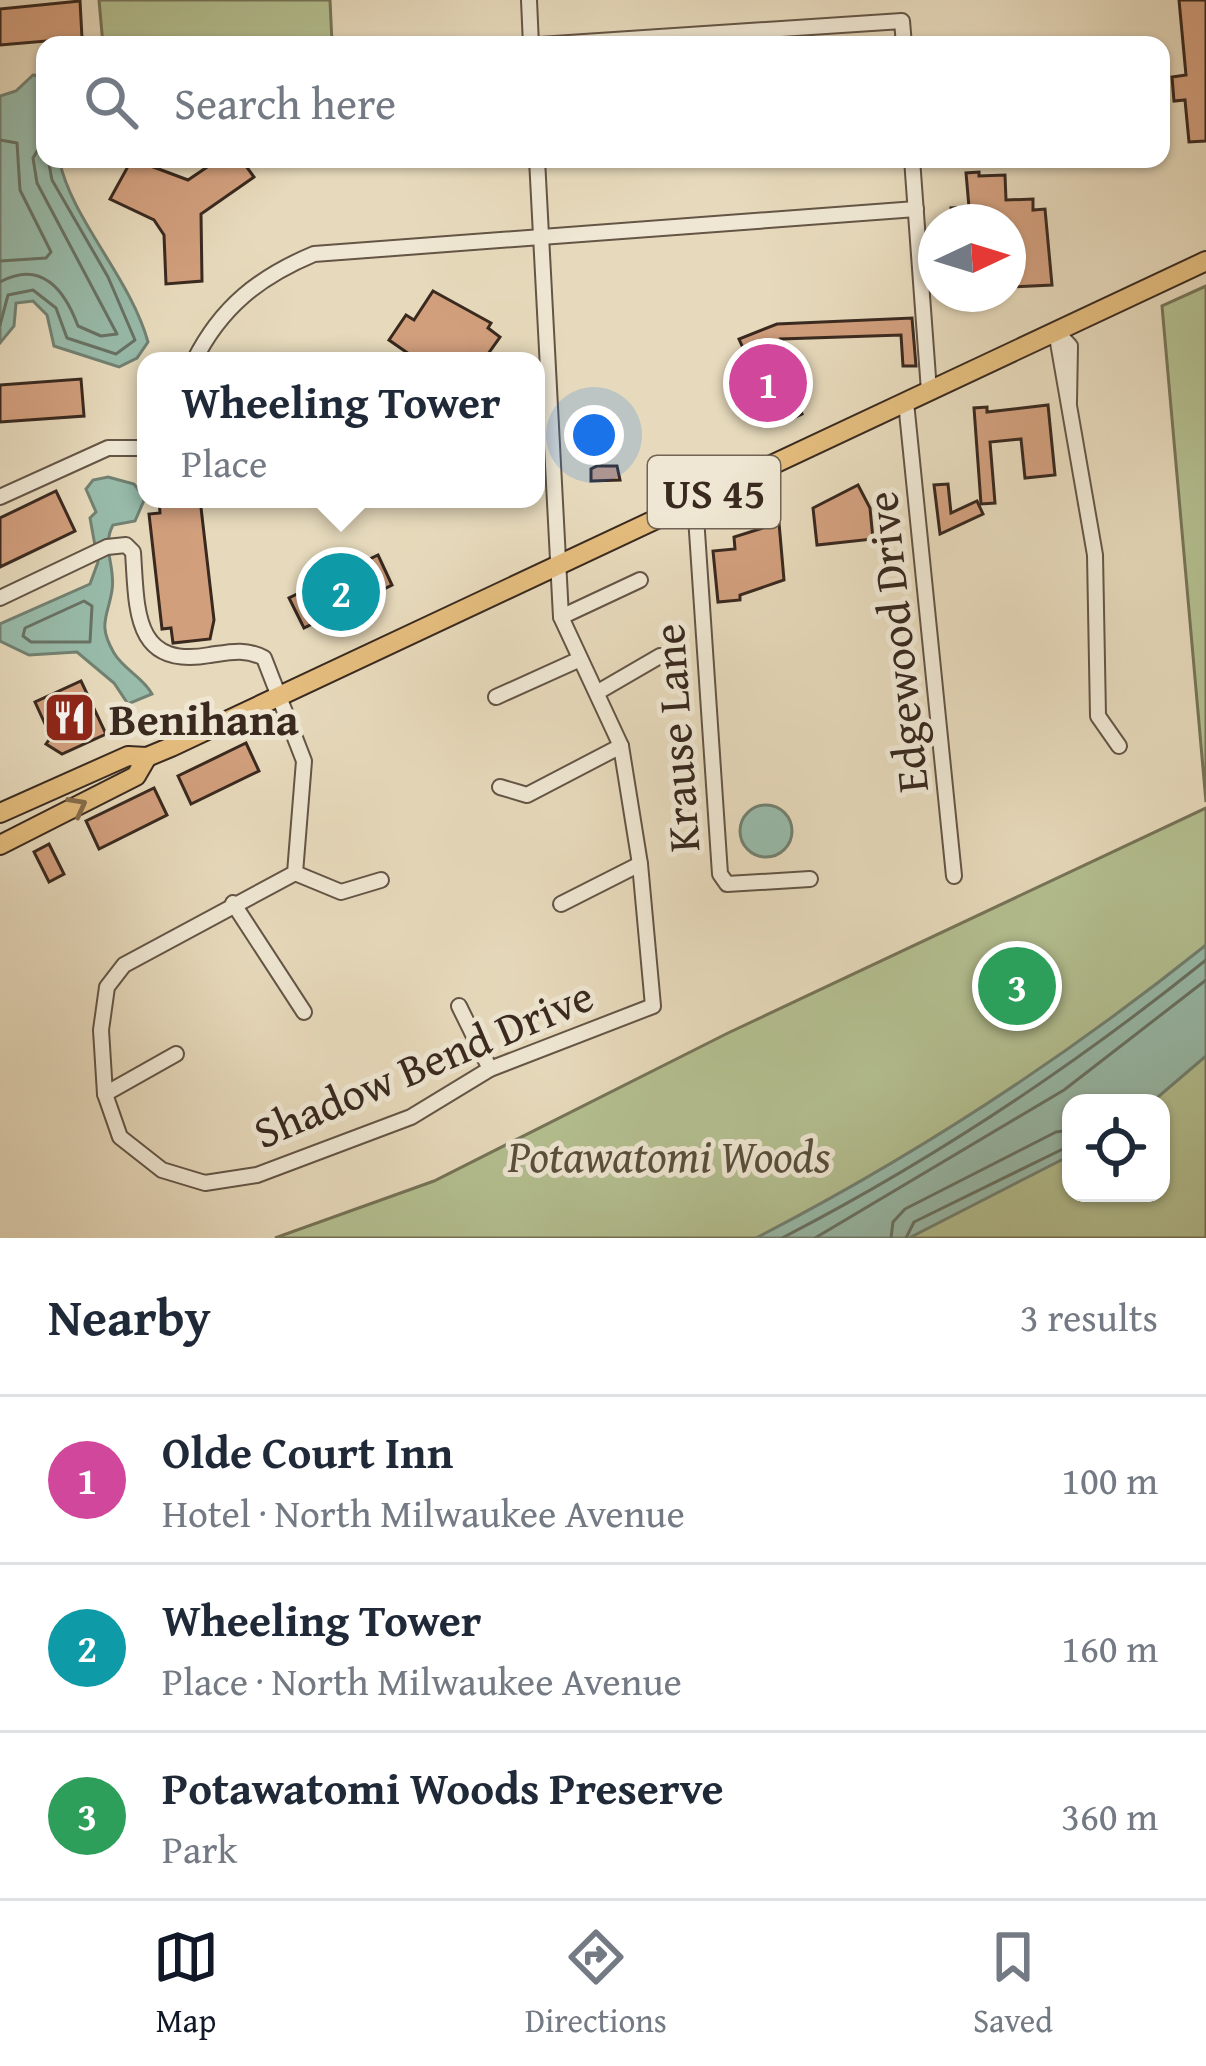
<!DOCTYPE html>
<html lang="en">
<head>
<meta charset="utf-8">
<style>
  body { margin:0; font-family:"Gentium Book Plus",serif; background:#f6f6f7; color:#1f2937 }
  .controls { position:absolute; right:36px; bottom:36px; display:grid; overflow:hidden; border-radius:24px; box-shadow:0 3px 9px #0004 }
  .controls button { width:108px; height:108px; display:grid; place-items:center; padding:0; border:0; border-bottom:3px solid #e0e1e3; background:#fff; color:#1f2937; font:60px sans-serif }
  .compass { position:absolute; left:918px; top:204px; width:108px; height:108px; border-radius:50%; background:#fff; box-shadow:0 3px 9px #0004; rotate:86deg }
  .you { position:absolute; left:594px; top:435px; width:42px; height:42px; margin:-30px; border:9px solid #fff; border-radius:50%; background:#1a73e8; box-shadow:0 0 0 18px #1a73e833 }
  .badge { display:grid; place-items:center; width:78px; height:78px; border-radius:50%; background:#111827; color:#fff; font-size:39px; font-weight:700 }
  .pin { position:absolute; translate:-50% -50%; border:6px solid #fff; box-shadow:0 3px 12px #0006 }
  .popup { position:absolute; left:137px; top:352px; width:408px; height:156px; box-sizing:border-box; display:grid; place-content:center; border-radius:24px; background:#fff; filter:drop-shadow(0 3px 9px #0005); font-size:39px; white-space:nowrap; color:#747a83 }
  .popup b { font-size:45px; color:#1f2937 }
  .popup::after { content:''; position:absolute; left:50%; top:100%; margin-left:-24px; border:24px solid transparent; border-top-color:#fff }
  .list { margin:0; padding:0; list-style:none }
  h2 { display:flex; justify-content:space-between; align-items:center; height:156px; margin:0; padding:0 48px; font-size:51px }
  h2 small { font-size:39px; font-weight:400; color:#747a83 }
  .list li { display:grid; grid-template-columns:78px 1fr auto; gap:36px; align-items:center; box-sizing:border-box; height:168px; padding:0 48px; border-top:3px solid #e0e1e3 }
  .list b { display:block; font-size:45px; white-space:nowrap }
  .list p { margin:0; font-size:39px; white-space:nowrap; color:#747a83 }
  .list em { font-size:39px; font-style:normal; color:#747a83 }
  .icon { flex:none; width:66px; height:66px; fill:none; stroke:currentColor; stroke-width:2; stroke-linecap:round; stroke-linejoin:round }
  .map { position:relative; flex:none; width:1206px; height:1238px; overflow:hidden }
  .search { position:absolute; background:#fff; box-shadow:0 3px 9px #0004; left:36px; right:36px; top:36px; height:132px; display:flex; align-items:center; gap:30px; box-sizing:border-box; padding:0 42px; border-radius:24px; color:#747a83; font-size:45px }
  .sheet { height:660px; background:#fff }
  nav { display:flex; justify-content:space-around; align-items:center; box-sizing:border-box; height:168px; border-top:3px solid #e0e1e3; background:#fff; font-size:33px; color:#747a83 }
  nav a { display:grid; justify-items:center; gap:6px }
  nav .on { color:#111827 }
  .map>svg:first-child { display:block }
  .green { fill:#b4c091; stroke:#767458; stroke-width:3; fill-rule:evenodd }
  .water { fill:#98bbaa; stroke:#728172; stroke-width:3 }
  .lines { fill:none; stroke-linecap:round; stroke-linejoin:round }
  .shore { stroke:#687264; stroke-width:3 }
  .building { fill:#d29f7d; stroke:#39291f; stroke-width:3 }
  .minor-casing { stroke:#645546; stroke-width:18 }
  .major-casing { stroke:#39291f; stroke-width:22 }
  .minor { stroke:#efe7d3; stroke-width:14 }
  .major { stroke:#e4bd7e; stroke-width:18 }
  .oneway { stroke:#866c4a }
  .labels { text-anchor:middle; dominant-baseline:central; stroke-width:10; stroke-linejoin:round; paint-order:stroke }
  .shield { fill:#efe7d3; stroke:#706255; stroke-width:3 }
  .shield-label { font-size:42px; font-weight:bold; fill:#39291f }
  .street-label { font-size:45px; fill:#39291f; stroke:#efe7d3 }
  .poi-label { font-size:45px; font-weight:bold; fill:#39291f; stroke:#efe7d3; text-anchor:start }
  .park-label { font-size:45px; font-style:italic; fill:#584f3c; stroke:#efe7d3 }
</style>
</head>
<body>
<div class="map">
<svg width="1206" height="1238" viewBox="0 0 1206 1238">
  <rect width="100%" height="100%" fill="#e7dabc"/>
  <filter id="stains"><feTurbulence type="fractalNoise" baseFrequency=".00167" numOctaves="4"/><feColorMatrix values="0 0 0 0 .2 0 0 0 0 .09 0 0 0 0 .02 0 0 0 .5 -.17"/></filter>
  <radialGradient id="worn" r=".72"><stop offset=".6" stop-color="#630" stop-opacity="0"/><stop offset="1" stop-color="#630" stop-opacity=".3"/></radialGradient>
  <!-- green -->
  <g class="green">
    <path d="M99,0H330L332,43L103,45Z"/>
    <path d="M1206,286V802L1162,306Z"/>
    <path d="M1206,808V1238H275L434,1181L728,1033ZM1071,1103H1161V1193H1071Z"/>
  </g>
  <!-- water -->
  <g class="water">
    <path d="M33,75L45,77V159H59C71,219 130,277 148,342L137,358L119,367L54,346L47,315L33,301L16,303L14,326L0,343V96L16,91Z"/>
    <path d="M108,477L134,484L145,498L135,521L113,525C101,547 116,567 112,590C108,617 97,624 114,653C124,670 143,677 152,694L128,704L114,683L77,652L29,655L0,641V624L90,584L98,562L90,518L96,512L86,489L93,480Z"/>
    <circle cx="766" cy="831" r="26"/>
    <path d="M1206,945V1056L1151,1103H1071V1155L909,1238H756C917,1155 1065,1058 1206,945Z"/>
  </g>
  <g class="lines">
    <!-- shore -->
    <g class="shore">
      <path d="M0,140L17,143L20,190L51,252L46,258L0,261"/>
      <path d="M0,282C42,259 65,291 78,326L101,336L117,334L37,183L33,158L45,138"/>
      <path d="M0,325L8,295L33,290L56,308L67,338L116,354L135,340L108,277L52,180L48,159"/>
      <path d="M84,601L92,606L90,642H31L23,636L25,628Z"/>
      <path d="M782,1238C933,1160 1073,1067 1206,960"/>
      <path d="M815,1238L1064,1090L1206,980"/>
      <path d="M891,1238L893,1222L905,1209L1056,1132L1071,1130"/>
      <path d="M906,1238L914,1222L1071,1145"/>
    </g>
  </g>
  <!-- building -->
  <g class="building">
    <path d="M1179,0H1206V141L1189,142L1185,100L1174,101L1172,77L1186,75Z"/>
    <path d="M80,1L82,38L0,45V9Z"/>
    <path d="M132,159L188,180L219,159H241L254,177L201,214L202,281L166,284L164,235L154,220L110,199Z"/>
    <path d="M979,172V176L1005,175L1006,200L1033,199V210L1045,209L1052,285L1008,287V222H952L951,208L969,207L966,173Z"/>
    <path d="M433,291L491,323L488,328L500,337L483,361H419L389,340L406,315L414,320Z"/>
    <path d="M912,318L916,366H903L901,335L781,339L788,353L768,362L787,404L796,400L802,414L778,425L739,339L777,324Z"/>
    <path d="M81,379L84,416L0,422V385Z"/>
    <path d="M1048,405L1055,475L1025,478L1021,439L990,442L995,503L981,504L974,408L987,407V412Z"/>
    <path d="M597,466H617L620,480L591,481V469Z"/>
    <path d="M948,484L951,513L977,501L983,514L940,534L934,485Z"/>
    <path d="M858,485L870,508L873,539L817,545L813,508Z"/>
    <path d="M56,491L75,531L0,567V518Z"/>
    <path d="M159,499H200L214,620L210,639L173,643L171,628L162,629L149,514L160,513Z"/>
    <path d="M779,523L784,580L740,595V600L718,602L713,551L735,549L734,537Z"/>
    <path d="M378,555L392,585L304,628L289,598Z"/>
    <path d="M81,681L106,734L62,754L46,744L51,737L35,702Z"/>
    <path d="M246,743L259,771L191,804L178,776Z"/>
    <path d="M154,788L167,815L99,849L86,821Z"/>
    <path d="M49,844L64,874L49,882L34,852Z"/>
  </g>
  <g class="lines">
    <defs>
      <g id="minor">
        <path d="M529,0L531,45"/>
        <path d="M539,45L902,21L904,45"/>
        <path d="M912,159L929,391"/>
        <path d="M1056,331L1095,555L1098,716L1119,746"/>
        <path d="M1056,331L1070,346L1069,402"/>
        <path d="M194,361C221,307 259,277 314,254L916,209"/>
        <path d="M906,402L954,876"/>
        <path d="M0,497L108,448H146"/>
        <path d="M695,502L720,874L727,884L810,879"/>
        <path d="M0,598L107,547L126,545L133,552C137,610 133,669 210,655C230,652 245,648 264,658L304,761L295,873L124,965L107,987L101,1030L105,1094L120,1137L162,1170L205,1183L257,1175L411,1117L490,1069L653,1006L640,864L621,746L561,617L537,159"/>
        <path d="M561,617L640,580"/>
        <path d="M598,692L660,656"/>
        <path d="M496,697L578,660"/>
        <path d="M500,787L527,795L621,746"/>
        <path d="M295,873L341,892L381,880"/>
        <path d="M233,903L304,1012"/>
        <path d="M561,904L640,864"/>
        <path d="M459,1006L490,1069"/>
        <path d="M105,1094L176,1054"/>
      </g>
      <g id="major">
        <path d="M0,813L128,756L147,757L171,747L1206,261"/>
        <path d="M0,845L136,776L147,757"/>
      </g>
    </defs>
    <!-- minor casing -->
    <use href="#minor" class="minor-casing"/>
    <!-- major casing -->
    <use href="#major" class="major-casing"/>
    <!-- minor -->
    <use href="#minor" class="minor"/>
    <!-- major -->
    <use href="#major" class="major"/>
  </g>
  <!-- one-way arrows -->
  <defs><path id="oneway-chevron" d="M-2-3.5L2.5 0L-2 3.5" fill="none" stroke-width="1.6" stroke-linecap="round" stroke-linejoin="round" transform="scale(3)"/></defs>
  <use class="oneway" href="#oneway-chevron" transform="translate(78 806) rotate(-28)"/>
  <!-- icons -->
  <defs>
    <symbol id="restaurant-square" viewBox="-11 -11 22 22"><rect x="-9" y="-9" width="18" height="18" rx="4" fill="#8f2418" stroke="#efe7d3"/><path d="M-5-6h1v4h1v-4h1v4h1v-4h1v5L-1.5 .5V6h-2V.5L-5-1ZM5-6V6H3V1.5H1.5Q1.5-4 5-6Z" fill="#fff"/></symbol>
  </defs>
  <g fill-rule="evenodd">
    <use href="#restaurant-square" x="40" y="688" width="59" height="59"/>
  </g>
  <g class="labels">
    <!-- shield labels -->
    <rect class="shield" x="648" y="456" width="132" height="72" rx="9"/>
    <g class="shield-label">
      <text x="714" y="492">US 45</text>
    </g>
    <!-- street labels -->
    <g class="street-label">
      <text transform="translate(896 642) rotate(-96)">Edgewood Drive</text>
      <text transform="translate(675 738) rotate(-94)">Krause Lane</text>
      <text transform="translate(423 1063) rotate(-23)">Shadow Bend Drive</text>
    </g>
    <!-- poi labels -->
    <g class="poi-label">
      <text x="109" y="718">Benihana</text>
    </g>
    <!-- park labels -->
    <g class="park-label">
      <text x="669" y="1155">Potawatomi Woods</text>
    </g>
  </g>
  <rect width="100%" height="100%" filter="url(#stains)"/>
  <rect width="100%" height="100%" fill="url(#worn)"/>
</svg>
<div class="controls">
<button><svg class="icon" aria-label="locate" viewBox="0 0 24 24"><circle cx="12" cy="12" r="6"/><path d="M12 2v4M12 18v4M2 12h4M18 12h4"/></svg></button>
</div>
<svg class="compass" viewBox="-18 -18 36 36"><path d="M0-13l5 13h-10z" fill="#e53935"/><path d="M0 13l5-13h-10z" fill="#747a83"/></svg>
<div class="you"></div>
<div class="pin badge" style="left:768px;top:383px;background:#d1479c">1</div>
<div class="pin badge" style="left:341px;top:592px;background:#0f9aa8">2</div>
<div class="popup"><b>Wheeling Tower</b>Place</div>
<div class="pin badge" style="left:1017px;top:986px;background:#2e9e5b">3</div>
<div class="search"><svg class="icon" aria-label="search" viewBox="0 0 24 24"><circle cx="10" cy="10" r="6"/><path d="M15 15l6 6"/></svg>Search here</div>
</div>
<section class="sheet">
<h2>Nearby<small>3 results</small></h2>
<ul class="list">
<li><span class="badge" style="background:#d1479c">1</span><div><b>Olde Court Inn</b><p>Hotel · North Milwaukee Avenue</p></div><em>100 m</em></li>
<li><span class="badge" style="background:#0f9aa8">2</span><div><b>Wheeling Tower</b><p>Place · North Milwaukee Avenue</p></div><em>160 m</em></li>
<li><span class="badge" style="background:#2e9e5b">3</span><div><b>Potawatomi Woods Preserve</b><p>Park</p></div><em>360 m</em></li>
</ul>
</section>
<nav>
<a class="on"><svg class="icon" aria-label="map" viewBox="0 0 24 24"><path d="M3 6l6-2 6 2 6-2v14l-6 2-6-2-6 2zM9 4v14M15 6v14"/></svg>Map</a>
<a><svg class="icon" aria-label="directions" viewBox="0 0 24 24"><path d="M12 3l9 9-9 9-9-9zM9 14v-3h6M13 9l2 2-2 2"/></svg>Directions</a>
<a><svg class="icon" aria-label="saved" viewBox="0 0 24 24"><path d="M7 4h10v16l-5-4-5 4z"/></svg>Saved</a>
</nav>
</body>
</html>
